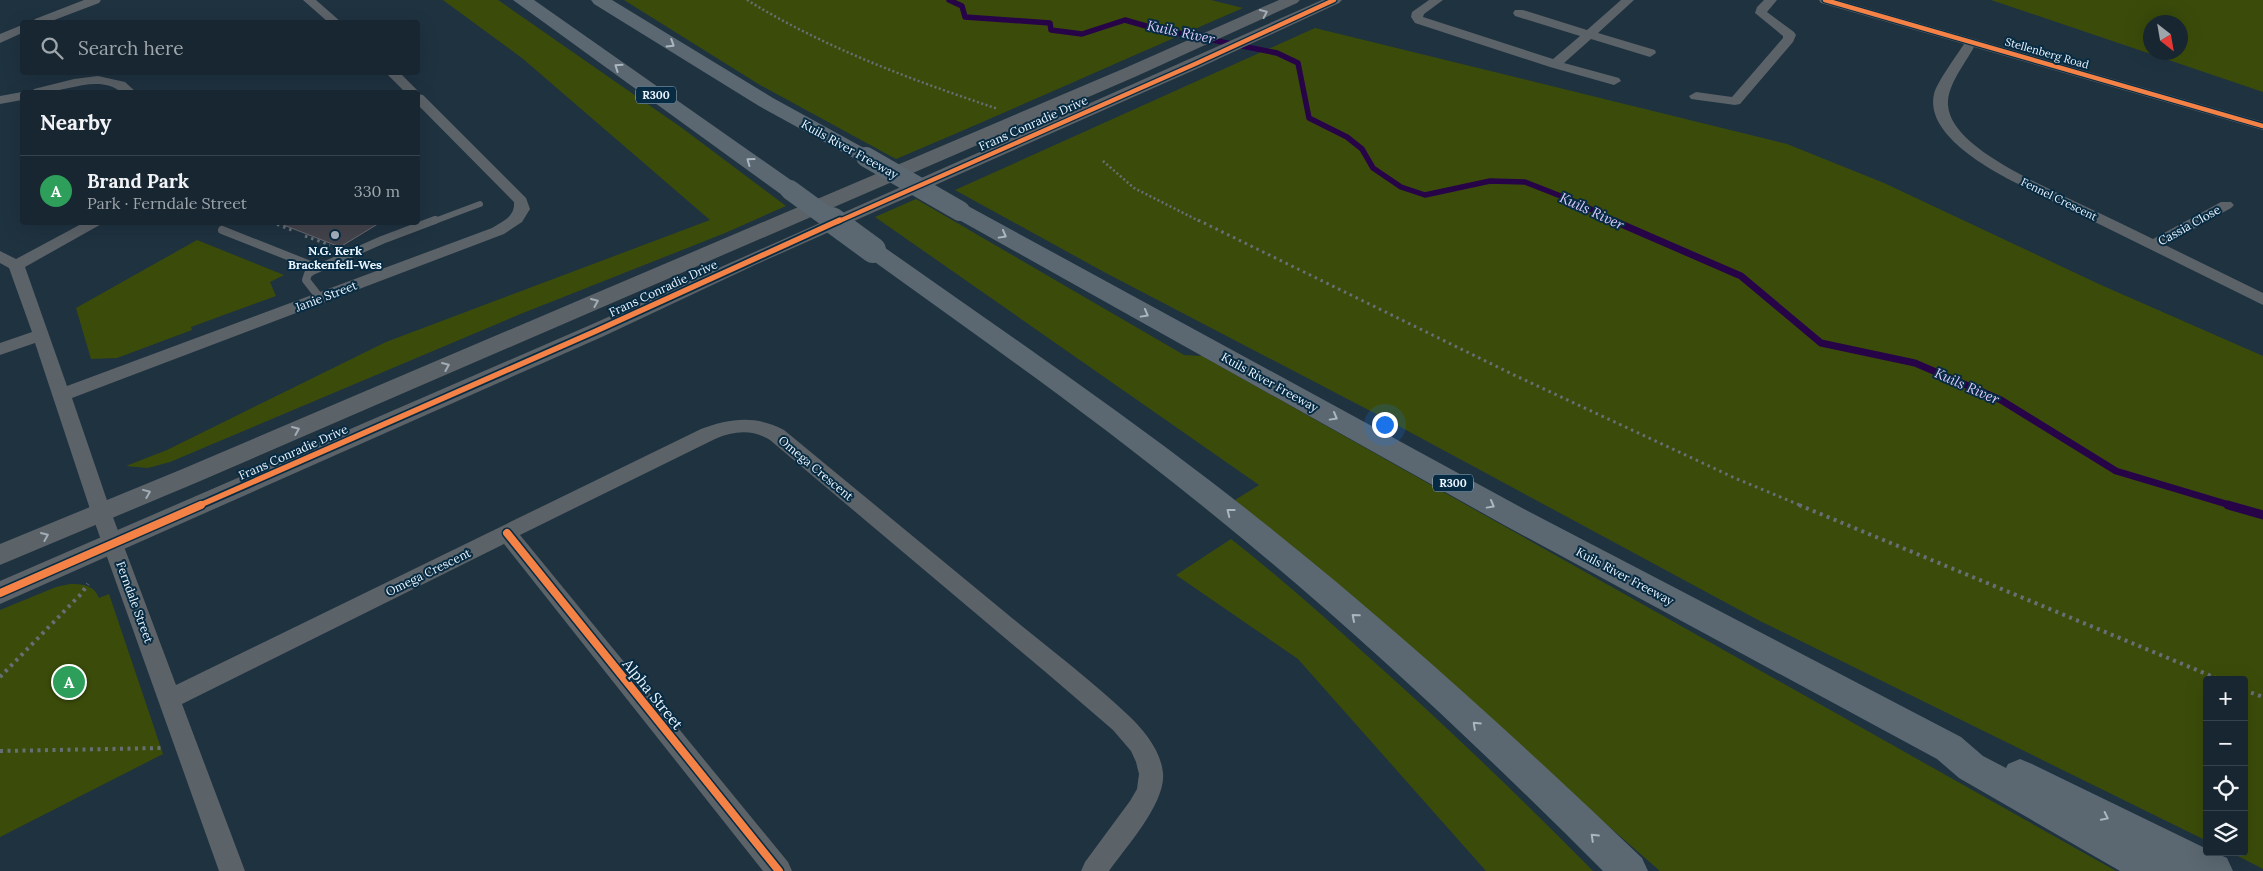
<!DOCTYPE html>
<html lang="en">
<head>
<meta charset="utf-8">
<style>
  body { margin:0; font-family:Lora,serif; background:#202e38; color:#f1f3f6 }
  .controls { position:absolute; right:15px; bottom:15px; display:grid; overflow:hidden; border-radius:5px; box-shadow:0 5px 20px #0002 }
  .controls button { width:45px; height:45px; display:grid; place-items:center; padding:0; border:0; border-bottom:1px solid #36434c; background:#172630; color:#f1f3f6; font:25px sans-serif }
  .compass { position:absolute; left:2143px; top:15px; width:45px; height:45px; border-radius:50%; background:#172630; box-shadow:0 5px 20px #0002; rotate:149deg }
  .you { position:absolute; left:1384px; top:424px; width:18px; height:18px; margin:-12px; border:4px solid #fff; border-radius:50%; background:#1a73e8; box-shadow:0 0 0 8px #1a73e833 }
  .badge { display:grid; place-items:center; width:32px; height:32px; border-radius:50%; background:#db2777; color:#fff; font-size:16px; font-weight:700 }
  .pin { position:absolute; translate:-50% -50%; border:2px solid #fff; box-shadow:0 1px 5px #0006 }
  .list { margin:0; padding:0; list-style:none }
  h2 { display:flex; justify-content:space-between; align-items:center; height:65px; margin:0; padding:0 20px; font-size:21px }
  h2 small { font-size:16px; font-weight:400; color:#9ea5ab }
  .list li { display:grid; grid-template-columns:32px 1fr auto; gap:15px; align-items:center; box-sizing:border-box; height:70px; padding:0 20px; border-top:1px solid #36434c }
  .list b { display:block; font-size:19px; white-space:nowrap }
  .list p { margin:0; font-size:16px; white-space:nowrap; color:#9ea5ab }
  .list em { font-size:16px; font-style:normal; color:#9ea5ab }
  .icon { flex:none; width:28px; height:28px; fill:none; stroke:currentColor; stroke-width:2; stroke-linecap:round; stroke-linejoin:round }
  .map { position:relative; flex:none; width:2263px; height:871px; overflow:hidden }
  .search { position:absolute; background:#172630; box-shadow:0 5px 20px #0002; left:20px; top:20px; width:400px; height:55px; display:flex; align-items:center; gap:12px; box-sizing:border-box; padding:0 18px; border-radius:5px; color:#9ea5ab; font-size:19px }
  .panel { position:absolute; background:#172630; box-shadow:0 5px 20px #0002; left:20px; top:90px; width:400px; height:135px; border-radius:5px }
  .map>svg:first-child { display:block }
  .green { fill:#3b4c0a; fill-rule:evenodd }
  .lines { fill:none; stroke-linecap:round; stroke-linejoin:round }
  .stream-far2 { stroke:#270448; stroke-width:5.5 }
  .stream-far1 { stroke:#270448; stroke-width:7 }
  .stream { stroke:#270448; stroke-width:9 }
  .building { fill:#43434c; stroke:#696871 }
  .path-far2 { stroke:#676f76; stroke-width:2.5; stroke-dasharray:2 2.5; stroke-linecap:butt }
  .path-far1 { stroke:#676f76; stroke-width:3; stroke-dasharray:2.5 4; stroke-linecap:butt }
  .path { stroke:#676f76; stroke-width:4; stroke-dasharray:3 4.5; stroke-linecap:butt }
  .service-far1 { stroke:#5b6268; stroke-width:6 }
  .service { stroke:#5b6268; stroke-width:8 }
  .minor { fill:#5b6268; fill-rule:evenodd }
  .tertiary { fill:#5b6268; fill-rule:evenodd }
  .motorway { fill:#5b6872; fill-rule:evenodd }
  .motorway-bridge-far1 { stroke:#5b6872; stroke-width:20 }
  .motorway-bridge { stroke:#5b6872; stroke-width:26 }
  .cycleway-far2-casing { stroke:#072b42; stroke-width:7 }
  .cycleway-far1-casing { stroke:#072b42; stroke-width:9 }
  .cycleway-casing { stroke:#072b42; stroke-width:11 }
  .cycleway-far2 { stroke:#f48246; stroke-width:4.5 }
  .cycleway-far1 { stroke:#f48246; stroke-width:5.5 }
  .cycleway { stroke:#f48246; stroke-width:8 }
  .oneway { stroke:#a2acb4 }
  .oneway2 { stroke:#aab6c0 }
  .poi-dot { fill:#a3b1bc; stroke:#072b42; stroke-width:2 }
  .labels { text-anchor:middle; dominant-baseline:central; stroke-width:4; stroke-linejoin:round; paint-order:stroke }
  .far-street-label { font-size:11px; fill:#eaf5ff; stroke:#072b42 }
  .shield { fill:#072b42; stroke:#a6b8c6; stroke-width:1 }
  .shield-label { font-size:11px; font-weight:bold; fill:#eaf5ff }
  .street-label { font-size:12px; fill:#eaf5ff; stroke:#072b42 }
  .poi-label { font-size:12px; font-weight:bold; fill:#eaf5ff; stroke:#072b42 }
  .water-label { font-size:14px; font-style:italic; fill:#decafe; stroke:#072b42 }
  .near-street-label { font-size:15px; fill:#eaf5ff; stroke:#072b42 }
</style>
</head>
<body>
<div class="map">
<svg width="2263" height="871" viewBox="0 0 2263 871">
  <rect width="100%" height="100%" fill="#1f3240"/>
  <!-- green -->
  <g class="green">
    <path d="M443,0H498L682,128L786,206L725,233L518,315L170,462L148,468L126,466L167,450L386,342L710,220L522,58Z"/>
    <path d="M624,0H1211L1243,8C1127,58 1012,110 896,159L760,85Z"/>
    <path d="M1991,0H2263V92ZM2150,22H2180V52H2150Z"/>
    <path d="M1315,28L1787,144L1884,183L2101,285L2263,356V869L2230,852H2244V680H2207V841L1760,621L1382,417L1104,272L955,190Z"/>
    <path d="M916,199L1184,355L1202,356L2116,871H1660L1235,500L1259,485L875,217Z"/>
    <path d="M197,240L284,275L270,282L276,296L191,327L192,330L117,358L91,359L76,308Z"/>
    <path d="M1231,539C1277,575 1320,613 1363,652C1442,722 1519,796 1593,871H1486L1298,659L1176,575Z"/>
    <path d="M70,584C83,584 94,585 99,598L109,594L163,754L0,837V610L56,587Z"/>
  </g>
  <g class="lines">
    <!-- stream-far2 -->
    <path class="stream-far2" d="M949,0L962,6L965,17L1050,23L1051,30L1082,34L1125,20L1153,28L1277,53L1298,63L1309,118L1347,137L1362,149L1373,168L1401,187L1425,195L1490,181L1525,182L1581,204L1615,222"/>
    <!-- stream-far1 -->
    <path class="stream-far1" d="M1612,220L1741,276L1821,343L1915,363L2001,400L2116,471L2233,506"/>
    <!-- stream -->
    <path class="stream" d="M2228,505L2263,515"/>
  </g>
  <!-- building -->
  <path class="building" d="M281,222H381L340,247L281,224Z"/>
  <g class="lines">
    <!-- path-far2 -->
    <g class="path-far2">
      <path d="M747,0C825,48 912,80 998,109"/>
      <path d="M1103,161L1134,188L1201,222"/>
    </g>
    <!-- path-far1 -->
    <g class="path-far1">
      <path d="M1198,220L1512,374L1737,479L1802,506"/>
      <path d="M271,222L294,231"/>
      <path d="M305,236L330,245"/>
    </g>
    <!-- path -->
    <g class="path">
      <path d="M1799,505L2221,680"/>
      <path d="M0,677L81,594L88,584"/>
      <path d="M2244,690L2263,697"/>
      <path d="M0,751L162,748"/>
    </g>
    <!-- service-far1 -->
    <path class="service-far1" d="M432,222L480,204"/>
    <!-- service -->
    <g class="service">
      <path d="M222,230L318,268"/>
      <path d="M320,298L306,280L308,274L312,271L382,240L435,220"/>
    </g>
    <!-- minor -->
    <g class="minor">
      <path d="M84,0H101L99,3L49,22H33L35,19Z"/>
      <path d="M303,0H316L341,22H328Z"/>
      <path d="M1429,0H1443L1424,14L1423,17L1553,59L1580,36L1515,16L1513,13L1515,10H1523L1587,30L1621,0H1634L1598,33L1655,50L1656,53L1650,57L1591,39L1564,63L1619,78L1621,81L1614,85L1550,67L1415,23L1411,17L1412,12Z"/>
      <path d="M1764,0H1777L1767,12L1794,32L1796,35L1793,42L1740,104L1735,105L1691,99L1689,96L1696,92L1732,97L1783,38V36L1755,13L1757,7Z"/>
      <path d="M1819,0H1838L2263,122V130L1974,47C1965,64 1947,85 1948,105C1950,147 2041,184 2074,201C2101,214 2127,226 2153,239L2221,202H2231L2234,205L2231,208L2165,245L2263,293V305L2012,181C1984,166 1925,133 1934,94C1937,82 1957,55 1964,44L1821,3Z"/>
      <path d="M22,25V33L0,43V34Z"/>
      <path d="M385,72H399L419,92L418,94L405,92Z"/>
      <path d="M98,76L125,82L136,92H121C96,72 61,96 32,92L34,89L74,79Z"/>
      <path d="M22,92H24H22V100L0,104V96Z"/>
      <path d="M418,94L423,95L526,198L530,209L522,222L504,234L72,398L111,512L176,685L701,429C730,418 756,415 784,430C858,491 932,552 1006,613C1047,647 1090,679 1128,715C1144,730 1161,751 1163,773C1166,803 1126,847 1109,871H1081L1085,862L1130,801L1137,789L1139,774L1136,762L1131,751L1113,730L1049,675L770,440C752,429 734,431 715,439L520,535L788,862L792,871H763L504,544L182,704L245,871H219L91,512L35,343L0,355V343L32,332L9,268L0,263V251L16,259L85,222H105L25,267L67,386L492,228C503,221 515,217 514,202L418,105Z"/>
    </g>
    <!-- tertiary -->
    <g class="tertiary">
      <path d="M1279,0H1300L1297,3L1137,76L198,482L0,565V544L180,470L1125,68Z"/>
      <path d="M1322,0H1342L1339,3L1201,67L757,264L604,336L0,604V581L588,326Z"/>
    </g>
    <!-- motorway -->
    <g class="motorway">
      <path d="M513,0H534L798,185L801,190L798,195L790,197L782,195Z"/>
      <path d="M591,0H612L773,98L873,153L877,157L873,161L866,163L859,161L759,106L594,4Z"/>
      <path d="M960,204L968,206L1524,509L1961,737L1983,756L2006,768L2008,764L2020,759L2032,764L2207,849V852H2214L2227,858L2233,871H2120L1959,778L1937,759L1504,525L952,216L949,211L952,206Z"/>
      <path d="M873,243L881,245C992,323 1105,400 1213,483C1364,599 1505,727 1642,858L1648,871H1603C1473,741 1339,615 1195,500C1089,414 976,335 865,255L861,250L865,245Z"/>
    </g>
    <!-- motorway-bridge-far1 -->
    <g class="motorway-bridge-far1">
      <path d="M866,157L960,211"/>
      <path d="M790,190L834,222"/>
    </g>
    <!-- motorway-bridge -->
    <path class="motorway-bridge" d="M832,220L873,250"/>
    <defs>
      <g id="cycleway-far2">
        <path d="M1825,0L2263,126"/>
        <path d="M837,222L1195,64L1334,0"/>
      </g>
      <path id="cycleway-far1" d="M198,506L596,331L840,220"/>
      <g id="cycleway">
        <path d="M507,533L779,871"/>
        <path d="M0,593L201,505"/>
      </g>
    </defs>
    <!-- cycleway-far2 casing -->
    <use href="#cycleway-far2" class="cycleway-far2-casing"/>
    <!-- cycleway-far1 casing -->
    <use href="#cycleway-far1" class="cycleway-far1-casing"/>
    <!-- cycleway casing -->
    <use href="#cycleway" class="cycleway-casing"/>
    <!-- cycleway-far2 -->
    <use href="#cycleway-far2" class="cycleway-far2"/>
    <!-- cycleway-far1 -->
    <use href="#cycleway-far1" class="cycleway-far1"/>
    <!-- cycleway -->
    <use href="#cycleway" class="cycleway"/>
  </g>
  <!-- one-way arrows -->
  <defs><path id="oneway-chevron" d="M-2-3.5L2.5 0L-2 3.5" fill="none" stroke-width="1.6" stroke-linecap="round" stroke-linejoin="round" transform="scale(1.25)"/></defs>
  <g class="oneway">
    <use href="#oneway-chevron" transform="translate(1264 13) rotate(-25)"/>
    <use href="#oneway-chevron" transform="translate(595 302) rotate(-23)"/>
    <use href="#oneway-chevron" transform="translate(446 366) rotate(-23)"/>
    <use href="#oneway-chevron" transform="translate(296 430) rotate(-23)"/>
    <use href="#oneway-chevron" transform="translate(147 493) rotate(-22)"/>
    <use href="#oneway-chevron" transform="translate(45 536) rotate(-23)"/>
  </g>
  <g class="oneway2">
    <use href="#oneway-chevron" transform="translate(671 44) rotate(32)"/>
    <use href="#oneway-chevron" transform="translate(618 67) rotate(-145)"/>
    <use href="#oneway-chevron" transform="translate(750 161) rotate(-144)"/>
    <use href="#oneway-chevron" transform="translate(1003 235) rotate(29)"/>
    <use href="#oneway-chevron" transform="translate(1145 314) rotate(29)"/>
    <use href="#oneway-chevron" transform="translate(1334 417) rotate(29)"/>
    <use href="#oneway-chevron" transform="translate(1491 505) rotate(29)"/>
    <use href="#oneway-chevron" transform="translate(1230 512) rotate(-142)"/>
    <use href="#oneway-chevron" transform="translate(1355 617) rotate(-139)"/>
    <use href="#oneway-chevron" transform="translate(1476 725) rotate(-137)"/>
    <use href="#oneway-chevron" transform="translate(2105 817) rotate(26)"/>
    <use href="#oneway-chevron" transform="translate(1594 837) rotate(-136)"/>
  </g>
  <!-- markers -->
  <circle class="poi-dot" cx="335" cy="235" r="5"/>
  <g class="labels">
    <!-- far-street labels -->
    <g class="far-street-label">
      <text transform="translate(2047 53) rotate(16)">Stellenberg Road</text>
      <text transform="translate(2059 199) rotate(26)">Fennel Crescent</text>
    </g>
    <!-- shield labels -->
    <g class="shield">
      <rect x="636" y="86.5" width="40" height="17" rx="4"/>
      <rect x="1433" y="474.5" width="40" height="17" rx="4"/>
    </g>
    <g class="shield-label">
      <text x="656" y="95">R300</text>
      <text x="1453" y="483">R300</text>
    </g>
    <!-- street labels -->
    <g class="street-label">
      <text transform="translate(1033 123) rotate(-24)">Frans Conradie Drive</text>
      <text transform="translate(850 149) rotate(29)">Kuils River Freeway</text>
      <text transform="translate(2189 225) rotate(-29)">Cassia Close</text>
      <text transform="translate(663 288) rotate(-25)">Frans Conradie Drive</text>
      <text transform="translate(326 296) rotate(-21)">Janie Street</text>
      <text transform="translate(1270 382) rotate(29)">Kuils River Freeway</text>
      <text transform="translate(293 452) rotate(-24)">Frans Conradie Drive</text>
      <text transform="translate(816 468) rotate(40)">Omega Crescent</text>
      <text transform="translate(428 572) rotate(-26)">Omega Crescent</text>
      <text transform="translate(1625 576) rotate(28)">Kuils River Freeway</text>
      <text transform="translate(135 602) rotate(70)">Ferndale Street</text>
    </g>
    <!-- poi labels -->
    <g class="poi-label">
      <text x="335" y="250">N.G. Kerk<tspan x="335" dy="14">Brackenfell-Wes</tspan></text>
    </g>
    <!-- water labels -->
    <g class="water-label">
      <text transform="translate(1181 32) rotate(12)">Kuils River</text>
      <text transform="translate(1592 211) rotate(25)">Kuils River</text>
      <text transform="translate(1967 386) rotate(24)">Kuils River</text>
    </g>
    <!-- near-street labels -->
    <g class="near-street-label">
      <text transform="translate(653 694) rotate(51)">Alpha Street</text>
    </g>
  </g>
</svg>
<div class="controls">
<button>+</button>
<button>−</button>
<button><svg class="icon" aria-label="locate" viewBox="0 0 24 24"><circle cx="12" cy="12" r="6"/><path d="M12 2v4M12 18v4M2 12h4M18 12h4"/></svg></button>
<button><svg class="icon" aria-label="layers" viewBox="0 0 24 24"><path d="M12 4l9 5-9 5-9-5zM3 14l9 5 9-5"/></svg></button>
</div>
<svg class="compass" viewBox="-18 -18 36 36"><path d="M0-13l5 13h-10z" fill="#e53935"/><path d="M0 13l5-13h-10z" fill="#9ea5ab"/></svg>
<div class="you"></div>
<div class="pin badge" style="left:69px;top:682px;background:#2e9e5b">A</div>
<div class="search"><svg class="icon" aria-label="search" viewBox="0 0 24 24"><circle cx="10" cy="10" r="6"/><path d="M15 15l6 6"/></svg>Search here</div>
<section class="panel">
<h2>Nearby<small></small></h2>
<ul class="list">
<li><span class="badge" style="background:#2e9e5b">A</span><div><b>Brand Park</b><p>Park · Ferndale Street</p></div><em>330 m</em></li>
</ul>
</section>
</div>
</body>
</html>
